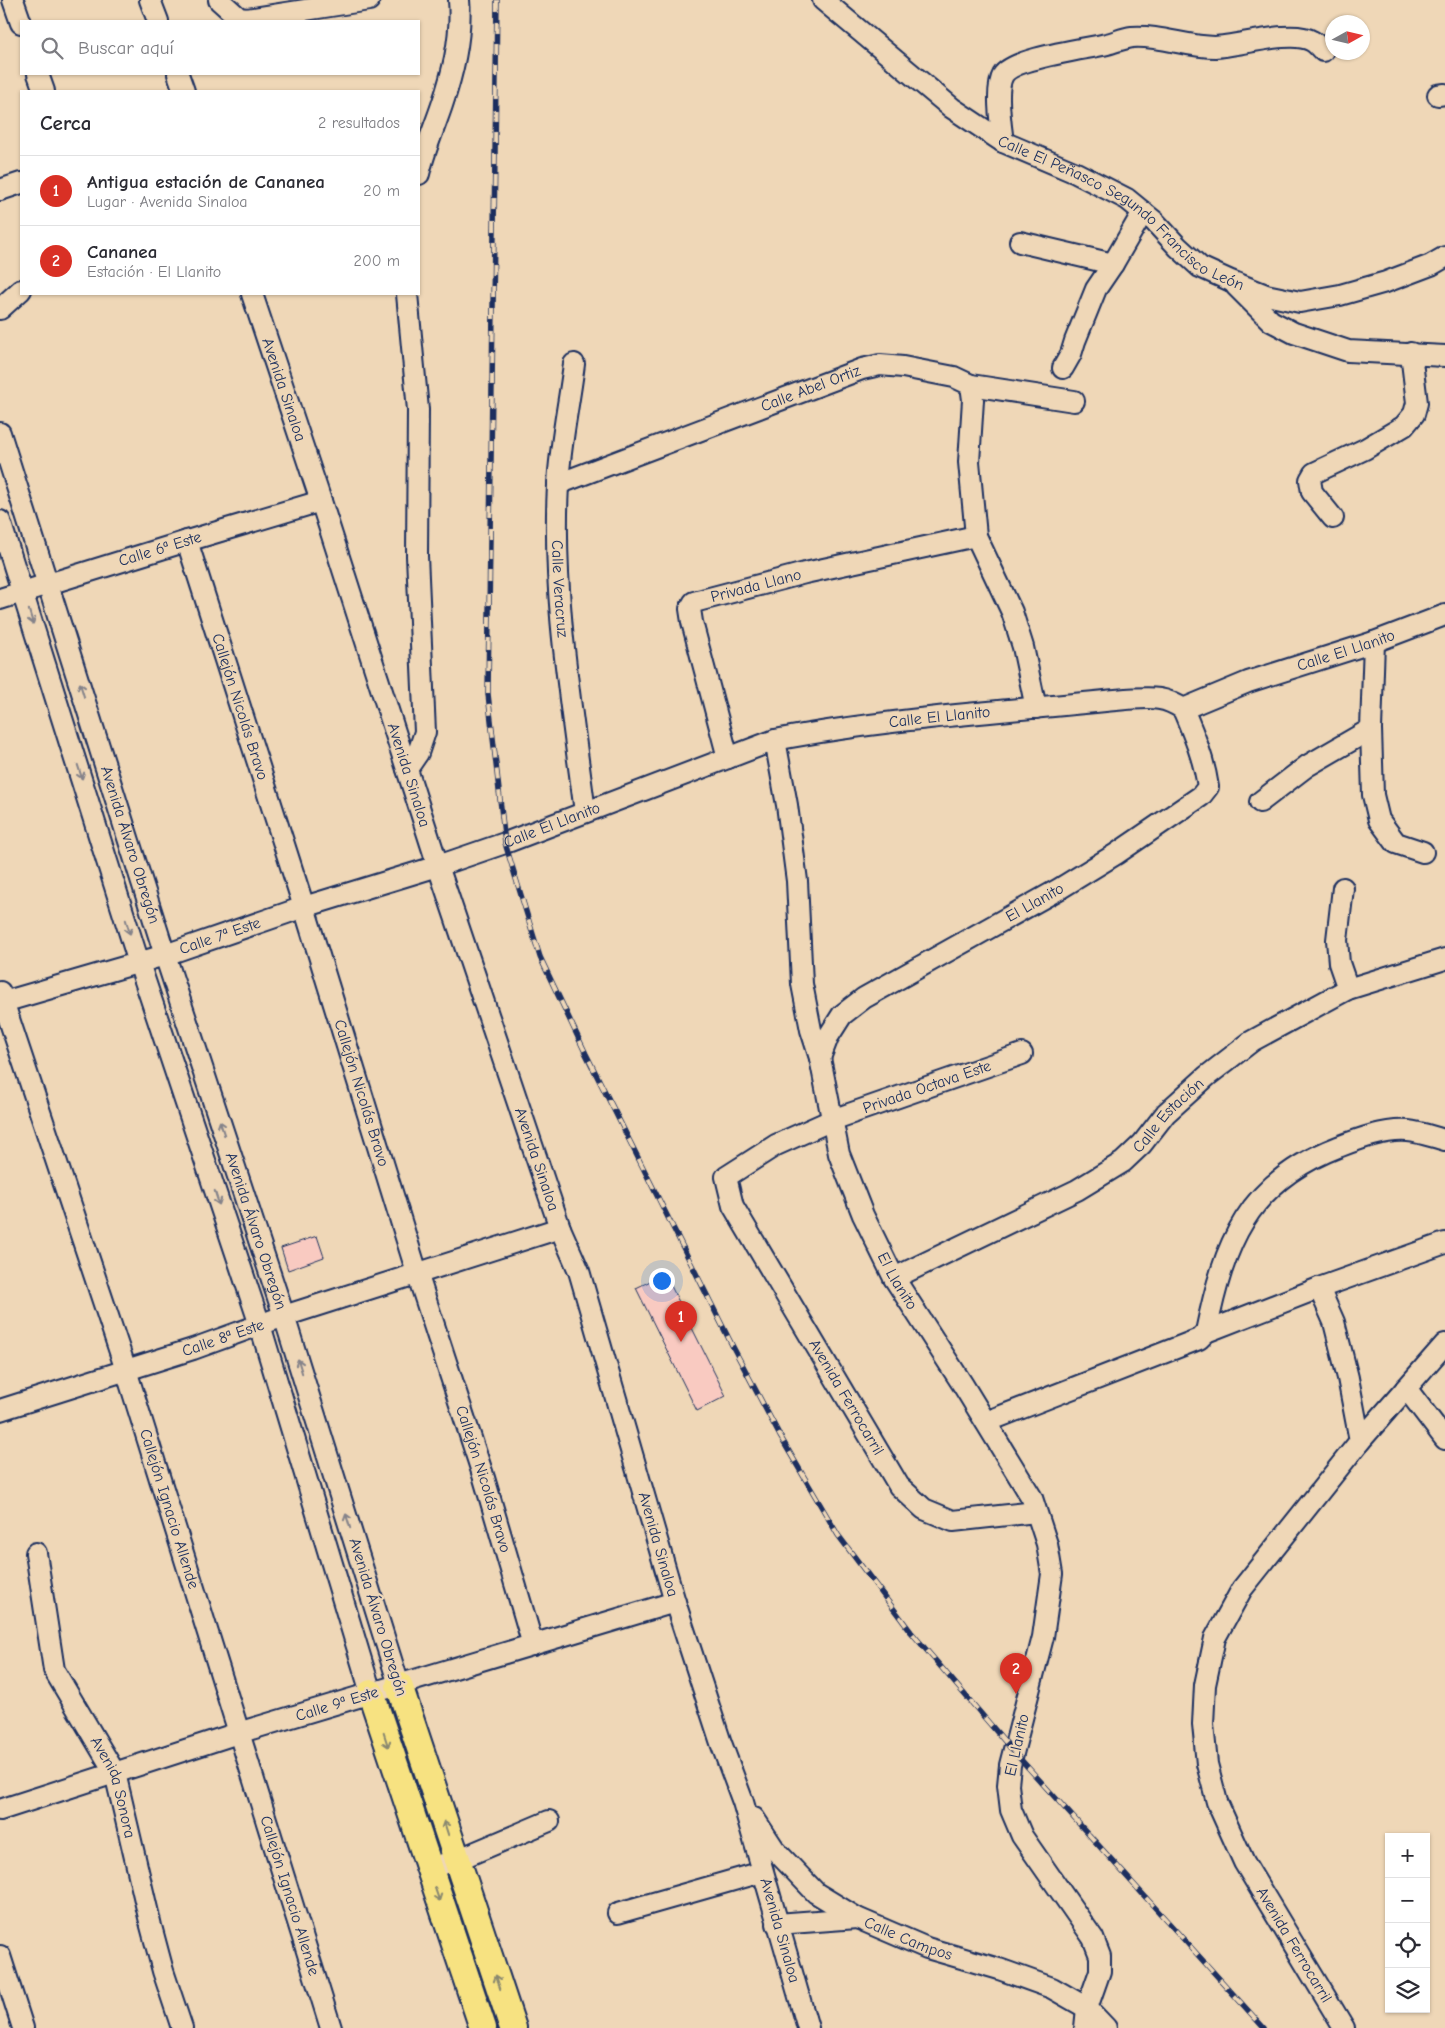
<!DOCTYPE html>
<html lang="es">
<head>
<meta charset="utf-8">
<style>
  body { margin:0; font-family:"Comic Neue",sans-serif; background:#f7f7f7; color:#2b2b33 }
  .controls { position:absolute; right:15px; bottom:15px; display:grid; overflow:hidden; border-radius:0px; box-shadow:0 1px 4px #0004 }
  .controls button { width:45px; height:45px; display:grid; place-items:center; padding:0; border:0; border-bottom:1px solid #e1e1e2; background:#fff; color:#2b2b33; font:25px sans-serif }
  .compass { position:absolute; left:1325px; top:15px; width:45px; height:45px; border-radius:50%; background:#fff; box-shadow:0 1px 4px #0004; rotate:82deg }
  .you { position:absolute; left:661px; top:1280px; width:18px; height:18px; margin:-12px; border:4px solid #fff; border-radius:50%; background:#1a73e8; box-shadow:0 0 0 8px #1a73e833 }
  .badge { display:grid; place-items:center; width:32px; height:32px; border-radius:50%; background:#d93025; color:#fff; font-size:16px; font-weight:700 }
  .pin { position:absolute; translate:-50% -41px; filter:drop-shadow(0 1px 2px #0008) }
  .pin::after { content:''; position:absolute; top:26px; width:18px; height:15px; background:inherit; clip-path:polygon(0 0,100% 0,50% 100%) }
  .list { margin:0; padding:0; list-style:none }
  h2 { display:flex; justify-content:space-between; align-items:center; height:65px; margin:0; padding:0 20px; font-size:21px }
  h2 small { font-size:16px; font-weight:400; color:#7c7c81 }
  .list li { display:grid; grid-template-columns:32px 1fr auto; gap:15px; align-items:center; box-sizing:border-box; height:70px; padding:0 20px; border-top:1px solid #e1e1e2 }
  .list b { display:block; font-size:19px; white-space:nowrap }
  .list p { margin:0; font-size:16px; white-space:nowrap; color:#7c7c81 }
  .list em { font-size:16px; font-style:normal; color:#7c7c81 }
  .icon { flex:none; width:28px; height:28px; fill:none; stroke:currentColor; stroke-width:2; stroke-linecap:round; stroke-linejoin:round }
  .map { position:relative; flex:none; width:1445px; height:2028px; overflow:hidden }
  .search { position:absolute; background:#fff; box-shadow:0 1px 4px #0004; left:20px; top:20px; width:400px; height:55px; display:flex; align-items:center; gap:12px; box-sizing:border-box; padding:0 18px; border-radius:0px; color:#7c7c81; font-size:19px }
  .panel { position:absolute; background:#fff; box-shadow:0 1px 4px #0004; left:20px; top:90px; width:400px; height:205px; border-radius:0px }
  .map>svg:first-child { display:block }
  .building { fill:#f9cac1; stroke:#1b2f5e }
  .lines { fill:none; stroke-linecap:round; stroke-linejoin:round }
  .minor-casing { stroke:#1b2f5e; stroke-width:24 }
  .major-casing { stroke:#1b2f5e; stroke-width:30 }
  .minor { stroke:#efd7b7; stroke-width:20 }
  .major { stroke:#f7e281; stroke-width:26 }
  .rail-casing { stroke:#1b2f5e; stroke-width:5.5 }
  .rail { stroke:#efd7b7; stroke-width:4; stroke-dasharray:11; stroke-linecap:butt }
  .oneway { stroke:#85838a }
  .oneway2 { stroke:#898870 }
  .labels { text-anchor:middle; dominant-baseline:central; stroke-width:4.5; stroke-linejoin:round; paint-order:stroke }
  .street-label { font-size:16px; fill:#1b2f5e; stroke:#efd7b7 }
</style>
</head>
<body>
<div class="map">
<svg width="1445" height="2028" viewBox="0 0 1445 2028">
  <rect width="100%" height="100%" fill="#efd7b7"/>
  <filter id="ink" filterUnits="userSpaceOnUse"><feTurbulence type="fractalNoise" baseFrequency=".02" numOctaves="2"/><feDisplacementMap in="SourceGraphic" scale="10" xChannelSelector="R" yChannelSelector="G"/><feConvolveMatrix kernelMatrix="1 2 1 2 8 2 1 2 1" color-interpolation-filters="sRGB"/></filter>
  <g filter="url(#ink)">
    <!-- building -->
    <g class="building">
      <path d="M317,1236L324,1257L288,1270L281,1248Z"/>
      <path d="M665,1274L726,1396L697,1411L636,1288Z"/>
    </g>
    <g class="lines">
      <defs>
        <g id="minor">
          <path d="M13,0L21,23"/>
          <path d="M150,0L158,21"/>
          <path d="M219,0L239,18L247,19L369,0"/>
          <path id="s1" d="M823,0L952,108L1003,142L1076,173L1127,199L1154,221L1178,247L1200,267L1231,281L1266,295L1300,302L1340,295L1386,282L1431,265L1445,257"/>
          <path d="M38,74L44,91"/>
          <path d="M178,74L184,91"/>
          <path d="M1438,95L1445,94"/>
          <path d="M1003,142C1001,127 995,89 1003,75C1013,58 1086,49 1107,44C1115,42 1124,38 1132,37C1160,35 1187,47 1215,47C1239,46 1292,29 1312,41C1316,43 1320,48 1323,51"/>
          <path d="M419,174C424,151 434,129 442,105C453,73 462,34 459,0"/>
          <path d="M0,190L21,183"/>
          <path d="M1020,242L1113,264"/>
          <path d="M1236,286L1271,321L1294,333L1348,351L1445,356"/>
          <path id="s2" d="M252,294L321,501L438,866L560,1228L579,1271L675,1602L721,1743L743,1802L808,2028"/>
          <path d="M0,309L21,290"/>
          <path id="s3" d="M574,364C569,404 560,445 558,485C552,594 571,704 585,812"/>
          <path d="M1063,368L1071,354L1075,341L1096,289L1113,264L1143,212"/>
          <path d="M971,385L973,400L969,462L976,536L1012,612L1023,647L1036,708"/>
          <path id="s4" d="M0,433L165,955L284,1316L399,1685"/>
          <path id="s5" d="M558,484L862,369L880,365L903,367L954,377L971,385L1074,401"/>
          <path d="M1333,518L1312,492L1310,480L1314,473L1365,449L1404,426L1414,414L1417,403L1411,353"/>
          <path d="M0,521L139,963L260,1325L371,1693"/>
          <path id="s6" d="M187,541L304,907L417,1273L484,1478L533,1645"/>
          <path d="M0,599L187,541L321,501"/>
          <path d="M1374,642L1371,729L1373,795L1379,820L1396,843L1423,852"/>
          <path id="s7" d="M775,740L787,805L797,881L802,984L811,1030L820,1058L839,1154L863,1215L894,1278L963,1385L1032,1498L1047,1544L1052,1574L1043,1637L1010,1765L1008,1785L1011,1810L1022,1836L1093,1938L1100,1956V1971L1087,2008L1085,2028"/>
          <path id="s8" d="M728,758L692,622L690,609L694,602L805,573L976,536"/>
          <path d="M407,769L418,753L425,732L417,556L418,410L407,294"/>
          <path d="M1260,802L1307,766L1371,729"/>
          <path d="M1343,888L1337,940L1339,963L1348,989"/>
          <path id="s9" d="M0,992L126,1370L331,2028"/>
          <path id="s10" d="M0,1003L165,955L304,907L438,866L505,843L775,740C891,718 1008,711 1126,699C1149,698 1163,695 1183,709L1248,682L1374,642L1445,615"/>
          <path id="s11" d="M1022,1054L832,1120L776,1145L726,1177L733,1206L899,1486L924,1509L953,1521L1036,1512"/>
          <path id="s12" d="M820,1058L828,1037L842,1015L864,998L1059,889L1116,854L1201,796L1208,787C1204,759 1194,735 1183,709"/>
          <path id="s13" d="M894,1278L1077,1190L1123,1162L1142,1144L1166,1113L1207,1076L1252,1041L1348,989L1445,959"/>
          <path d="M1319,1288L1334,1322L1348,1378L1360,1441"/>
          <path d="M1206,1332L1319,1288L1445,1243"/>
          <path d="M1406,1388L1445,1439"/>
          <path d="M0,1410L193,1349L284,1316L560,1228"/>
          <path d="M986,1422L1199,1339L1206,1332C1224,1244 1247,1182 1338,1147C1359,1139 1385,1129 1408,1131C1420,1132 1433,1137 1445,1140"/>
          <path id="s14" d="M36,1553L54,1670L115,1773L151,1926L163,1971L182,2028"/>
          <path d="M0,1810L238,1733L675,1602"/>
          <path id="s15" d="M754,1818L775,1850L816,1893L857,1918L927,1948L999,1969L1052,1988L1087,2008L1106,2028"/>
          <path d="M429,1868L457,1860L549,1821"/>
          <path d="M618,1913L762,1872"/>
          <path d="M777,1924L857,1918"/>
          <path d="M0,1956L23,2028"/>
          <path d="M1344,2028L1244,1862L1217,1802L1207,1764L1203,1724L1205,1685L1215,1638L1242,1589L1360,1441L1445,1344"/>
        </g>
        <g id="major">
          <path d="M399,1685L513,2028"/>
          <path d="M371,1693L483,2028"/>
        </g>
      </defs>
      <!-- minor casing -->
      <use href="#minor" class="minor-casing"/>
      <!-- major casing -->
      <use href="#major" class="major-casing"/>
      <!-- minor -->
      <use href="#minor" class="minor"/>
      <!-- major -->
      <use href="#major" class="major"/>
      <defs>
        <path id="rail" d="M497,0L488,694L505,843L540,957L586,1054L733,1347L780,1436L838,1535L911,1632L1014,1752L1264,2028"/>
      </defs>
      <!-- rail casing -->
      <use href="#rail" class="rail-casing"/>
      <!-- rail -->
      <use href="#rail" class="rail"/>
    </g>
    <!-- one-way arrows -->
    <defs><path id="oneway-shaft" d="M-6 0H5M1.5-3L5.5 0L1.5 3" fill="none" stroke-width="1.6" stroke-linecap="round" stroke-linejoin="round" transform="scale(1.25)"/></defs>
    <g class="oneway">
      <use href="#oneway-shaft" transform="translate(31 617) rotate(73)"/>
      <use href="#oneway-shaft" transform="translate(82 690) rotate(-107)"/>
      <use href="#oneway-shaft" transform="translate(80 772) rotate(72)"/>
      <use href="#oneway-shaft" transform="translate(128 927) rotate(73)"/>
      <use href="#oneway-shaft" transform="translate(222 1128) rotate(-108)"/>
      <use href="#oneway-shaft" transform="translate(217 1198) rotate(72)"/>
      <use href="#oneway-shaft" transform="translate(300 1366) rotate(-107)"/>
      <use href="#oneway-shaft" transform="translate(348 1521) rotate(-107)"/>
    </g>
    <g class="oneway2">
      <use href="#oneway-shaft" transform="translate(386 1740) rotate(72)"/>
      <use href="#oneway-shaft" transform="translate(446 1828) rotate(-108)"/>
      <use href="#oneway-shaft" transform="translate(437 1894) rotate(71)"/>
      <use href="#oneway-shaft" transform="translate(498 1982) rotate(-108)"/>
    </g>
  </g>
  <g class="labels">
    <!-- street labels -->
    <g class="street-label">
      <text stroke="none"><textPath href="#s1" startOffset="369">Calle El Peñasco Segundo Francisco León</textPath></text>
      <text stroke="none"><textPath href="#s2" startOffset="101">Avenida Sinaloa</textPath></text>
      <text stroke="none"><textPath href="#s5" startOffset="270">Calle Abel Ortiz</textPath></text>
      <text transform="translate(160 549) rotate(-17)">Calle 6ª Este</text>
      <text stroke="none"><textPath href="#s8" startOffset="226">Privada Llano</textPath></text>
      <text stroke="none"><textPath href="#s3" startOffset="226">Calle Veracruz</textPath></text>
      <text stroke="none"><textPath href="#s10" startOffset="1405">Calle El Llanito</textPath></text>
      <text stroke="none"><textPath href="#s6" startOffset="174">Callejón Nicolás Bravo</textPath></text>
      <text stroke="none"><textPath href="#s10" startOffset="985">Calle El Llanito</textPath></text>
      <text stroke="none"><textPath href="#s2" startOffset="506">Avenida Sinaloa</textPath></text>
      <text stroke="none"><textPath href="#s10" startOffset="580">Calle El Llanito</textPath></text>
      <text stroke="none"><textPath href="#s4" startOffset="432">Avenida Álvaro Obregón</textPath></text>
      <text stroke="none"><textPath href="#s12" startOffset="272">El Llanito</textPath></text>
      <text transform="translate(220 936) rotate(-19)">Calle 7ª Este</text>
      <text transform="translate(927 1087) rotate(-19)">Privada Octava Este</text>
      <text stroke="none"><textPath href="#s6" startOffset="579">Callejón Nicolás Bravo</textPath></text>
      <text stroke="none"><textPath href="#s13" startOffset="322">Calle Estación</textPath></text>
      <text stroke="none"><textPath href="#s2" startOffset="911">Avenida Sinaloa</textPath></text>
      <text stroke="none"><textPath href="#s4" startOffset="838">Avenida Álvaro Obregón</textPath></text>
      <text stroke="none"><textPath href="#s7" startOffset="560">El Llanito</textPath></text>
      <text transform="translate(223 1338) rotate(-19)">Calle 8ª Este</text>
      <text stroke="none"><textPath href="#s11" startOffset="574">Avenida Ferrocarril</textPath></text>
      <text stroke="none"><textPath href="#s6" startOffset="984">Callejón Nicolás Bravo</textPath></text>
      <text stroke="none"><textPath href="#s9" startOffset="544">Callejón Ignacio Allende</textPath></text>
      <text stroke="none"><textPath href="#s2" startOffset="1315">Avenida Sinaloa</textPath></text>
      <text transform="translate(378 1617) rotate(73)">Avenida Álvaro Obregón</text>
      <text transform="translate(337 1704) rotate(-17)">Calle 9ª Este</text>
      <text transform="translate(1017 1745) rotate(-77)">El Llanito</text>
      <text stroke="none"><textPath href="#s14" startOffset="251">Avenida Sonora</textPath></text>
      <text stroke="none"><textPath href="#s9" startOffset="949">Callejón Ignacio Allende</textPath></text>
      <text stroke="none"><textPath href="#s2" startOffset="1720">Avenida Sinaloa</textPath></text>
      <text stroke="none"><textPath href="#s15" startOffset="201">Calle Campos</textPath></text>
      <text transform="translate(1294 1945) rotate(59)">Avenida Ferrocarril</text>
    </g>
  </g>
</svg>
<div class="controls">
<button>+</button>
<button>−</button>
<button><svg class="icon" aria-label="locate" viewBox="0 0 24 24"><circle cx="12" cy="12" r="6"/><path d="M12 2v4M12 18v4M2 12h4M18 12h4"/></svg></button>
<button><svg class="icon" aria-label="layers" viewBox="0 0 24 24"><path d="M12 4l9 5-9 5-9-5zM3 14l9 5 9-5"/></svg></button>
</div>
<svg class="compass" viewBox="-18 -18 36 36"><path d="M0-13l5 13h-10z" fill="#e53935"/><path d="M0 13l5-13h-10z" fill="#7c7c81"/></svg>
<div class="you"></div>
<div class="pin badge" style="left:681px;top:1342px">1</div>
<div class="pin badge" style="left:1016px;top:1694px">2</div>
<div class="search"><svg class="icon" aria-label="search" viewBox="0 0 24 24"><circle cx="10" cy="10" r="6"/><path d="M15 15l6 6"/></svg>Buscar aquí</div>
<section class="panel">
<h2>Cerca<small>2 resultados</small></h2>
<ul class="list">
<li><span class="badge">1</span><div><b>Antigua estación de Cananea</b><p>Lugar · Avenida Sinaloa</p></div><em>20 m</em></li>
<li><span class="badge">2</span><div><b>Cananea</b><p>Estación · El Llanito</p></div><em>200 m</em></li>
</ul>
</section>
</div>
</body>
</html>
